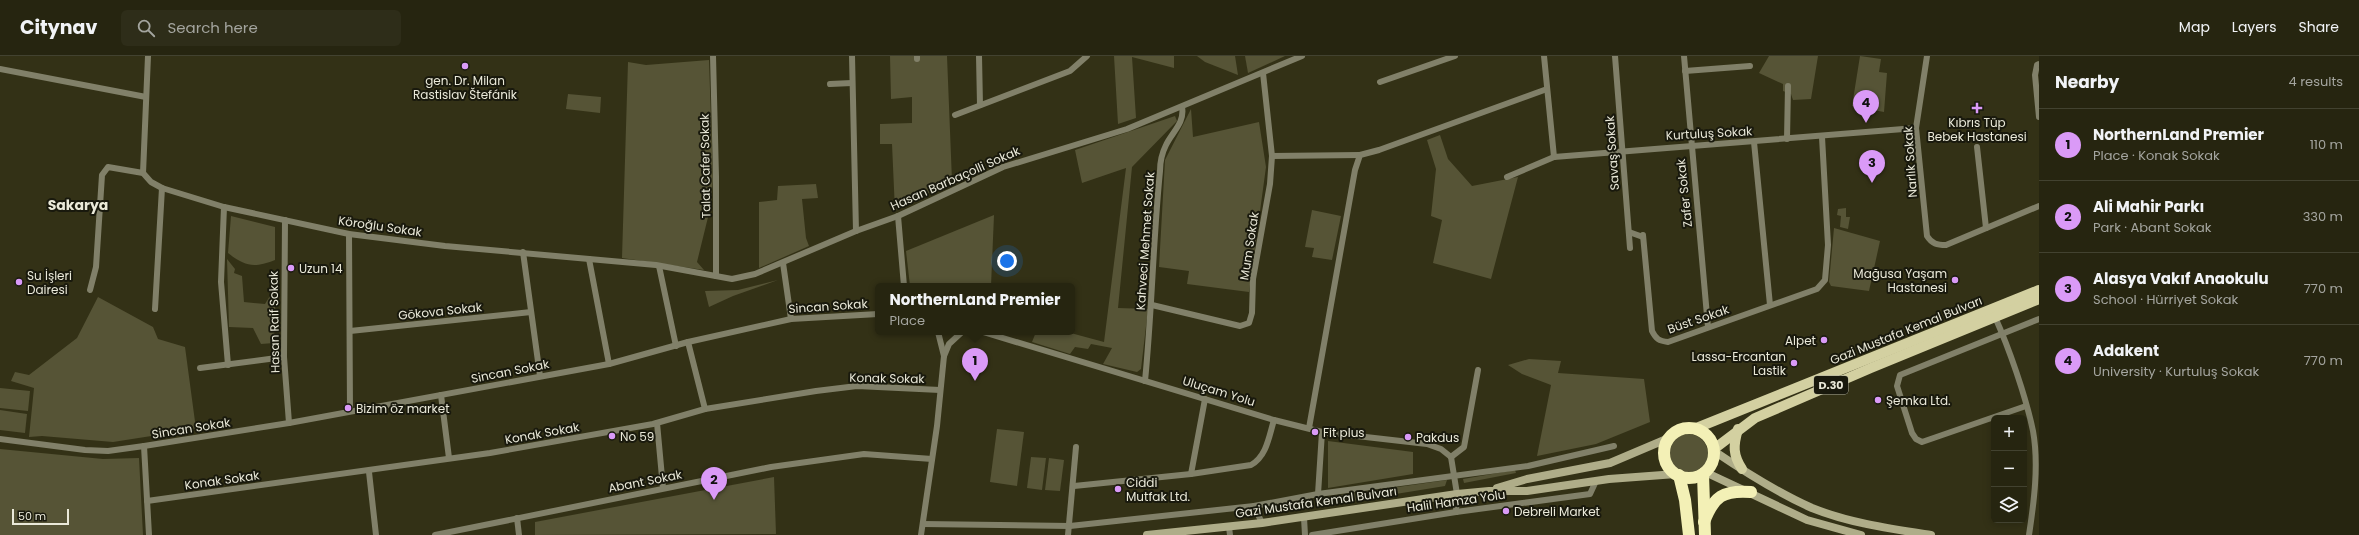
<!DOCTYPE html>
<html lang="en">
<head>
<meta charset="utf-8">
<style>
  body { margin:0; font-family:Poppins,sans-serif; background:#2e2d19; color:#f1f3f6 }
  .controls { position:absolute; right:12px; bottom:12px; display:grid; overflow:hidden; border-radius:6px; box-shadow:0 2px 10px #0003 }
  .controls button { width:36px; height:36px; display:grid; place-items:center; padding:0; border:0; border-bottom:1px solid #424230; background:#262510; color:#f1f3f6; font:20px sans-serif }
  .scale { position:absolute; left:12px; bottom:10px; width:57px; box-sizing:border-box; padding-left:4px; border:2px solid #eae9d9; border-top:0; font-size:11px; line-height:14px; white-space:nowrap; color:#eae9d9; -webkit-text-stroke:3px #19190d; paint-order:stroke }
  .you { position:absolute; left:1007px; top:205px; width:14px; height:14px; margin:-10px; border:3px solid #fff; border-radius:50%; background:#1a73e8; box-shadow:0 0 0 6px #1a73e833 }
  .badge { display:grid; place-items:center; width:26px; height:26px; border-radius:50%; background:#da9af7; color:#111; font-size:13px; font-weight:700 }
  .pin { position:absolute; translate:-50% -33px; filter:drop-shadow(0 1px 2px #0008) }
  .pin::after { content:''; position:absolute; top:21px; width:14px; height:12px; background:inherit; clip-path:polygon(0 0,100% 0,50% 100%) }
  .popup { position:absolute; left:875px; top:227px; width:200px; height:52px; box-sizing:border-box; display:grid; place-content:center; border-radius:6px; background:#262510; filter:drop-shadow(0 1px 3px #0005); font-size:13px; white-space:nowrap; color:#a4a59f }
  .popup b { font-size:15px; color:#f1f3f6 }
  .popup::after { content:''; position:absolute; left:50%; top:100%; margin-left:-8px; border:8px solid transparent; border-top-color:#262510 }
  .list { margin:0; padding:0; list-style:none }
  h2 { display:flex; justify-content:space-between; align-items:center; height:52px; margin:0; padding:0 16px; font-size:17px }
  h2 small { font-size:13px; font-weight:400; color:#a4a59f }
  .list li { display:grid; grid-template-columns:26px 1fr auto; gap:12px; align-items:center; box-sizing:border-box; height:72px; padding:0 16px; border-top:1px solid #424230 }
  .list b { display:block; font-size:15px; white-space:nowrap }
  .list p { margin:0; font-size:13px; white-space:nowrap; color:#a4a59f }
  .list em { font-size:13px; font-style:normal; color:#a4a59f }
  .icon { flex:none; width:22px; height:22px; fill:none; stroke:currentColor; stroke-width:2; stroke-linecap:round; stroke-linejoin:round }
  .map { position:relative; flex:none; width:2039px; height:479px; overflow:hidden }
  header { display:flex; align-items:center; gap:24px; box-sizing:border-box; height:56px; padding:0 20px; background:#262510; border-bottom:1px solid #424230 }
  header strong { font-size:19px }
  nav { display:flex; gap:22px; margin-inline-start:auto; font-size:14px }
  .search { width:280px; height:36px; background:#2e2d19; display:flex; align-items:center; gap:10px; box-sizing:border-box; padding:0 14px; border-radius:6px; color:#a4a59f; font-size:15px }
  main { display:flex }
  aside { flex:1; background:#262510 }
  .map>svg:first-child { display:block }
  .green { fill:#565436 }
  .lines { fill:none; stroke-linecap:round; stroke-linejoin:round }
  .street { stroke:#818069; stroke-width:6 }
  .secondary { stroke:#afad89; stroke-width:8 }
  .primary { stroke:#d3d0a1; stroke-width:10 }
  .highway { stroke:#f3f0b6; stroke-width:12 }
  .poi-dot { fill:#da9af7; stroke:#19190d; stroke-width:1.5 }
  .labels { text-anchor:middle; dominant-baseline:central; stroke-width:4; stroke-linejoin:round; paint-order:stroke }
  .shield { fill:#19190d; stroke:#abab9c; stroke-width:1 }
  .shield-label { font-size:11px; font-weight:bold; fill:#eae9d9 }
  .poi-label { font-size:12px; fill:#eae9d9; stroke:#19190d; text-anchor:start }
  .street-label { font-size:12px; fill:#eae9d9; stroke:#19190d }
  .quarter-label { font-size:14px; font-weight:bold; fill:#eae9d9; stroke:#19190d }
</style>
</head>
<body>
<header>
<strong>Citynav</strong>
<div class="search"><svg class="icon" aria-label="search" viewBox="0 0 24 24"><circle cx="10" cy="10" r="6"/><path d="M15 15l6 6"/></svg>Search here</div>
<nav><a>Map</a><a>Layers</a><a>Share</a></nav>
</header>
<main>
<div class="map">
<svg width="2039" height="479" viewBox="0 0 2039 479">
  <rect width="100%" height="100%" fill="#333116"/>
  <!-- green -->
  <g class="green">
    <path d="M890,0H947L952,125L895,155L892,88H880V68L912,67V41L891,43Z"/>
    <path d="M1114,0H1174V12L1132,1L1136,62L1118,68Z"/>
    <path d="M1197,0H1235L1238,19L1205,6Z"/>
    <path d="M1245,0H1285L1248,17Z"/>
    <path d="M1769,0H1818L1811,43L1793,44L1791,38L1783,35V28L1759,17Z"/>
    <path d="M1860,0L1881,3L1879,16L1887,17L1884,56L1852,50Z"/>
    <path d="M709,4L713,124L711,149L697,206L704,214L622,202L628,6L646,9Z"/>
    <path d="M568,38L601,41L600,57L566,53Z"/>
    <path d="M1191,53L1193,81L1259,66L1266,111L1249,236L1187,228L1189,215L1159,211L1165,104Z"/>
    <path d="M1175,60L1177,65L1132,111L1118,252L1148,253L1141,313L1137,316L1103,308L1112,292L1091,288L1088,293L1075,291L1070,298L1032,286L1036,276H1067L1104,286L1126,112L1082,127L1075,94Z"/>
    <path d="M1440,79L1448,103L1472,130L1518,121L1491,223L1433,207L1442,164L1431,160L1436,113L1427,84Z"/>
    <path d="M816,128L818,142L802,143L806,182L809,190L759,212V146L777,144L778,130Z"/>
    <path d="M1846,152V161H1850L1848,173L1840,171L1841,160L1837,159L1838,153Z"/>
    <path d="M1312,154L1341,160L1332,204L1312,201L1314,192L1305,191Z"/>
    <path d="M994,159L991,230H910L906,195Z"/>
    <path d="M231,160L275,171V204C254,212 246,211 228,197Z"/>
    <path d="M1834,172L1880,185L1869,235L1831,230L1829,226Z"/>
    <path d="M227,203L235,213L234,217L242,220L244,246L265,248L276,230L274,287L261,288L253,272L229,271Z"/>
    <path d="M778,224L733,240L709,251L705,235L738,234Z"/>
    <path d="M98,241L153,271L158,283L185,291L196,373L113,386L42,380L29,381L34,332L11,325L15,316L29,319L77,282Z"/>
    <path d="M1529,303L1561,305L1558,317L1644,323L1650,366L1596,388L1537,400L1551,329L1522,318L1508,309Z"/>
    <path d="M0,332L30,335L28,355L0,352Z"/>
    <path d="M0,354L27,358L25,377L0,374Z"/>
    <path d="M997,373L1024,376L1017,430L990,426Z"/>
    <circle cx="1688" cy="398" r="20"/>
    <path d="M1328,385L1413,396V418L1328,432Z"/>
    <path d="M0,393L103,403L139,402L143,479H0Z"/>
    <path d="M1031,401L1046,402L1042,434L1027,432Z"/>
    <path d="M1049,402L1064,404L1060,435L1045,434Z"/>
    <path d="M1515,414L1516,417L1464,427L1463,423Z"/>
    <path d="M774,421L776,478L535,479V466Z"/>
    <path d="M1447,424L1445,430L1322,450L1321,442Z"/>
  </g>
  <g class="lines">
    <!-- street -->
    <g class="street">
      <path d="M713,0L716,120V220"/>
      <path d="M852,0L856,175"/>
      <path d="M917,0V3"/>
      <path d="M979,0L980,49"/>
      <path d="M1544,0L1554,101"/>
      <path d="M1615,0L1630,192"/>
      <path d="M1684,0L1708,271"/>
      <path d="M1927,0L1916,72L1927,180C1932,188 1937,189 1946,189L2039,150"/>
      <path d="M2039,8L2037,9L2035,19L2039,61"/>
      <path d="M0,13L146,41"/>
      <path d="M1685,15L1750,10"/>
      <path d="M1380,26L1455,0"/>
      <path d="M830,28L852,27"/>
      <path d="M955,59L1070,15L1087,0"/>
      <path d="M1787,83L1788,30"/>
      <path d="M1754,86L1770,249"/>
      <path d="M1977,91L1986,172"/>
      <path d="M1272,100L1360,99"/>
      <path d="M143,117L148,0"/>
      <path d="M1507,121L1554,101L1916,72"/>
      <path d="M224,151L221,226L228,309"/>
      <path d="M898,160L904,230"/>
      <path d="M285,164L284,301L289,367"/>
      <path d="M1629,176L1643,181"/>
      <path d="M349,178L350,355"/>
      <path d="M1643,179L1652,275C1656,283 1659,285 1668,286L1817,233L1825,224L1828,189L1822,81"/>
      <path d="M523,196L540,320"/>
      <path d="M589,203L609,308"/>
      <path d="M783,207L791,263"/>
      <path d="M659,210L676,290"/>
      <path d="M90,234L96,211L102,119L108,111L143,117L151,126L162,132L224,151L349,178L445,190L656,209L732,223L755,218L856,175L898,160L1003,111L1127,73L1302,0"/>
      <path d="M1152,249L1240,270L1249,267L1252,257L1253,223L1270,128L1272,100L1263,17"/>
      <path d="M155,253L162,132"/>
      <path d="M1995,261C2009,292 2026,341 2033,375C2039,408 2034,446 2029,479"/>
      <path d="M350,275L531,256"/>
      <path d="M938,276L944,300"/>
      <path d="M983,276L1274,364L1322,376L1427,388L1441,393L1451,401"/>
      <path d="M688,286L705,353"/>
      <path d="M200,312L284,301"/>
      <path d="M1145,325C1152,255 1153,185 1160,115C1160,107 1162,97 1166,89C1172,76 1185,67 1182,51"/>
      <path d="M441,339L449,402"/>
      <path d="M2026,350L1922,386L1916,383L1912,377L1897,330L1900,319L2039,263"/>
      <path d="M657,367L663,432"/>
      <path d="M1309,372L1355,114L1360,99L1379,94L1547,33"/>
      <path d="M0,383L85,394L108,395L144,390L289,367L609,308L688,286L791,263L878,258"/>
      <path d="M144,390L149,479"/>
      <path d="M1451,401L1464,391L1478,314"/>
      <path d="M1451,401L1457,438L1456,456"/>
      <path d="M369,416L376,479"/>
      <path d="M1191,418L1205,343"/>
      <path d="M1074,430L1191,418L1251,409C1267,400 1269,380 1274,364"/>
      <path d="M1318,438L1528,410L1614,390"/>
      <path d="M147,445L490,397L653,368L705,353L816,335L857,330L940,334"/>
      <path d="M1254,450L1318,438L1322,376"/>
      <path d="M517,462L519,479"/>
      <path d="M1304,462L1305,479"/>
      <path d="M923,468L1070,470L1254,450L1262,467"/>
      <path d="M1229,471L1230,479"/>
      <path d="M435,479L771,411L864,398L932,403"/>
      <path d="M921,479L937,370L944,300L949,288L962,276"/>
      <path d="M1068,479L1076,391"/>
      <path d="M1312,479L1456,456L1590,438L1596,425"/>
    </g>
    <!-- secondary -->
    <g class="secondary">
      <path d="M1714,395C1745,416 1778,437 1812,452C1849,467 1892,473 1931,479"/>
      <path d="M1705,416L1807,464L1861,479"/>
      <path d="M1497,432L1527,423L1610,407L1669,382"/>
      <path d="M1147,479L1262,467L1457,438L1489,435H1527L1609,423L1676,418"/>
    </g>
    <!-- primary -->
    <g class="primary">
      <path d="M1694,373L2039,234"/>
      <path d="M1738,373C1733,390 1733,399 1742,413"/>
      <path d="M1714,393L1755,362L1871,312L2039,243"/>
    </g>
    <!-- highway -->
    <g class="highway">
      <circle cx="1689" cy="397" r="25"/>
      <path d="M1703,418L1705,479"/>
      <path d="M1679,419L1685,444L1689,479"/>
      <path d="M1704,466C1714,440 1723,434 1751,436"/>
    </g>
  </g>
  <!-- markers -->
  <g class="poi-dot">
    <circle cx="465" cy="10" r="4"/>
    <path d="M1975 46h4v4h4v4h-4v4h-4v-4h-4v-4h4z"/>
    <circle cx="291" cy="212" r="4"/>
    <circle cx="1955" cy="224" r="4"/>
    <circle cx="19" cy="226" r="4"/>
    <circle cx="1824" cy="284" r="4"/>
    <circle cx="1794" cy="307" r="4"/>
    <circle cx="1878" cy="344" r="4"/>
    <circle cx="348" cy="352" r="4"/>
    <circle cx="1315" cy="376" r="4"/>
    <circle cx="612" cy="380" r="4"/>
    <circle cx="1408" cy="381" r="4"/>
    <circle cx="1118" cy="433" r="4"/>
    <circle cx="1506" cy="455" r="4"/>
  </g>
  <g class="labels">
    <!-- shield labels -->
    <rect class="shield" x="1814" y="320" width="34" height="18" rx="3"/>
    <g class="shield-label">
      <text x="1831" y="329">D.30</text>
    </g>
    <!-- poi labels -->
    <g class="poi-label">
      <text x="465" y="24" text-anchor="middle">gen. Dr. Milan<tspan x="465" dy="14">Rastislav Štefánik</tspan></text>
      <text x="1977" y="66" text-anchor="middle">Kıbrıs Tüp<tspan x="1977" dy="14">Bebek Hastanesi</tspan></text>
      <text x="299" y="212">Uzun 14</text>
      <text x="1947" y="217" text-anchor="end">Mağusa Yaşam<tspan x="1947" dy="14">Hastanesi</tspan></text>
      <text x="27" y="219">Su İşleri<tspan x="27" dy="14">Dairesi</tspan></text>
      <text x="1816" y="284" text-anchor="end">Alpet</text>
      <text x="1786" y="300" text-anchor="end">Lassa-Ercantan<tspan x="1786" dy="14">Lastik</tspan></text>
      <text x="1886" y="344">Şemka Ltd.</text>
      <text x="356" y="352">Bizim öz market</text>
      <text x="1323" y="376">Fit plus</text>
      <text x="620" y="380">No 59</text>
      <text x="1416" y="381">Pakdus</text>
      <text x="1126" y="426">Ciddi<tspan x="1126" dy="14">Mutfak Ltd.</tspan></text>
      <text x="1514" y="455">Debreli Market</text>
    </g>
    <!-- street labels -->
    <g class="street-label">
      <text transform="translate(1709 77) rotate(-3)">Kurtuluş Sokak</text>
      <text transform="translate(1612 97) rotate(-94)">Savaş Sokak</text>
      <text transform="translate(1910 106) rotate(-94)">Narlık Sokak</text>
      <text transform="translate(705 110) rotate(-91)">Talat Cafer Sokak</text>
      <text transform="translate(955 122) rotate(-24)">Hasan Barbaçolli Sokak</text>
      <text transform="translate(1684 137) rotate(-96)">Zafer Sokak</text>
      <text transform="translate(380 170) rotate(8)">Köroğlu Sokak</text>
      <text transform="translate(1145 185) rotate(-86)">Kahveci Mehmet Sokak</text>
      <text transform="translate(1249 190) rotate(-81)">Mum Sokak</text>
      <text transform="translate(828 250) rotate(-4)">Sincan Sokak</text>
      <text transform="translate(440 255) rotate(-6)">Gökova Sokak</text>
      <text transform="translate(1698 263) rotate(-19)">Büst Sokak</text>
      <text transform="translate(274 266) rotate(-91)">Hasan Raif Sokak</text>
      <text transform="translate(1906 274) rotate(-22)">Gazi Mustafa Kemal Bulvarı</text>
      <text transform="translate(510 315) rotate(-11)">Sincan Sokak</text>
      <text transform="translate(887 322) rotate(1)">Konak Sokak</text>
      <text transform="translate(1219 335) rotate(17)">Uluçam Yolu</text>
      <text transform="translate(191 372) rotate(-9)">Sincan Sokak</text>
      <text transform="translate(542 377) rotate(-10)">Konak Sokak</text>
      <text transform="translate(222 424) rotate(-8)">Konak Sokak</text>
      <text transform="translate(645 425) rotate(-11)">Abant Sokak</text>
      <text transform="translate(1456 445) rotate(-8)">Halil Hamza Yolu</text>
      <text transform="translate(1316 446) rotate(-8)">Gazi Mustafa Kemal Bulvarı</text>
    </g>
    <!-- quarter labels -->
    <g class="quarter-label">
      <text x="78" y="149">Sakarya</text>
    </g>
  </g>
</svg>
<div class="controls">
<button>+</button>
<button>−</button>
<button><svg class="icon" aria-label="layers" viewBox="0 0 24 24"><path d="M12 4l9 5-9 5-9-5zM3 14l9 5 9-5"/></svg></button>
</div>
<div class="scale">50 m</div>
<div class="you"></div>
<div class="pin badge" style="left:975px;top:325px">1</div>
<div class="popup"><b>NorthernLand Premier</b>Place</div>
<div class="pin badge" style="left:714px;top:444px">2</div>
<div class="pin badge" style="left:1872px;top:127px">3</div>
<div class="pin badge" style="left:1866px;top:67px">4</div>
</div>
<aside>
<h2>Nearby<small>4 results</small></h2>
<ul class="list">
<li><span class="badge">1</span><div><b>NorthernLand Premier</b><p>Place · Konak Sokak</p></div><em>110 m</em></li>
<li><span class="badge">2</span><div><b>Ali Mahir Parkı</b><p>Park · Abant Sokak</p></div><em>330 m</em></li>
<li><span class="badge">3</span><div><b>Alasya Vakıf Anaokulu</b><p>School · Hürriyet Sokak</p></div><em>770 m</em></li>
<li><span class="badge">4</span><div><b>Adakent</b><p>University · Kurtuluş Sokak</p></div><em>770 m</em></li>
</ul>
</aside>
</main>
</body>
</html>
